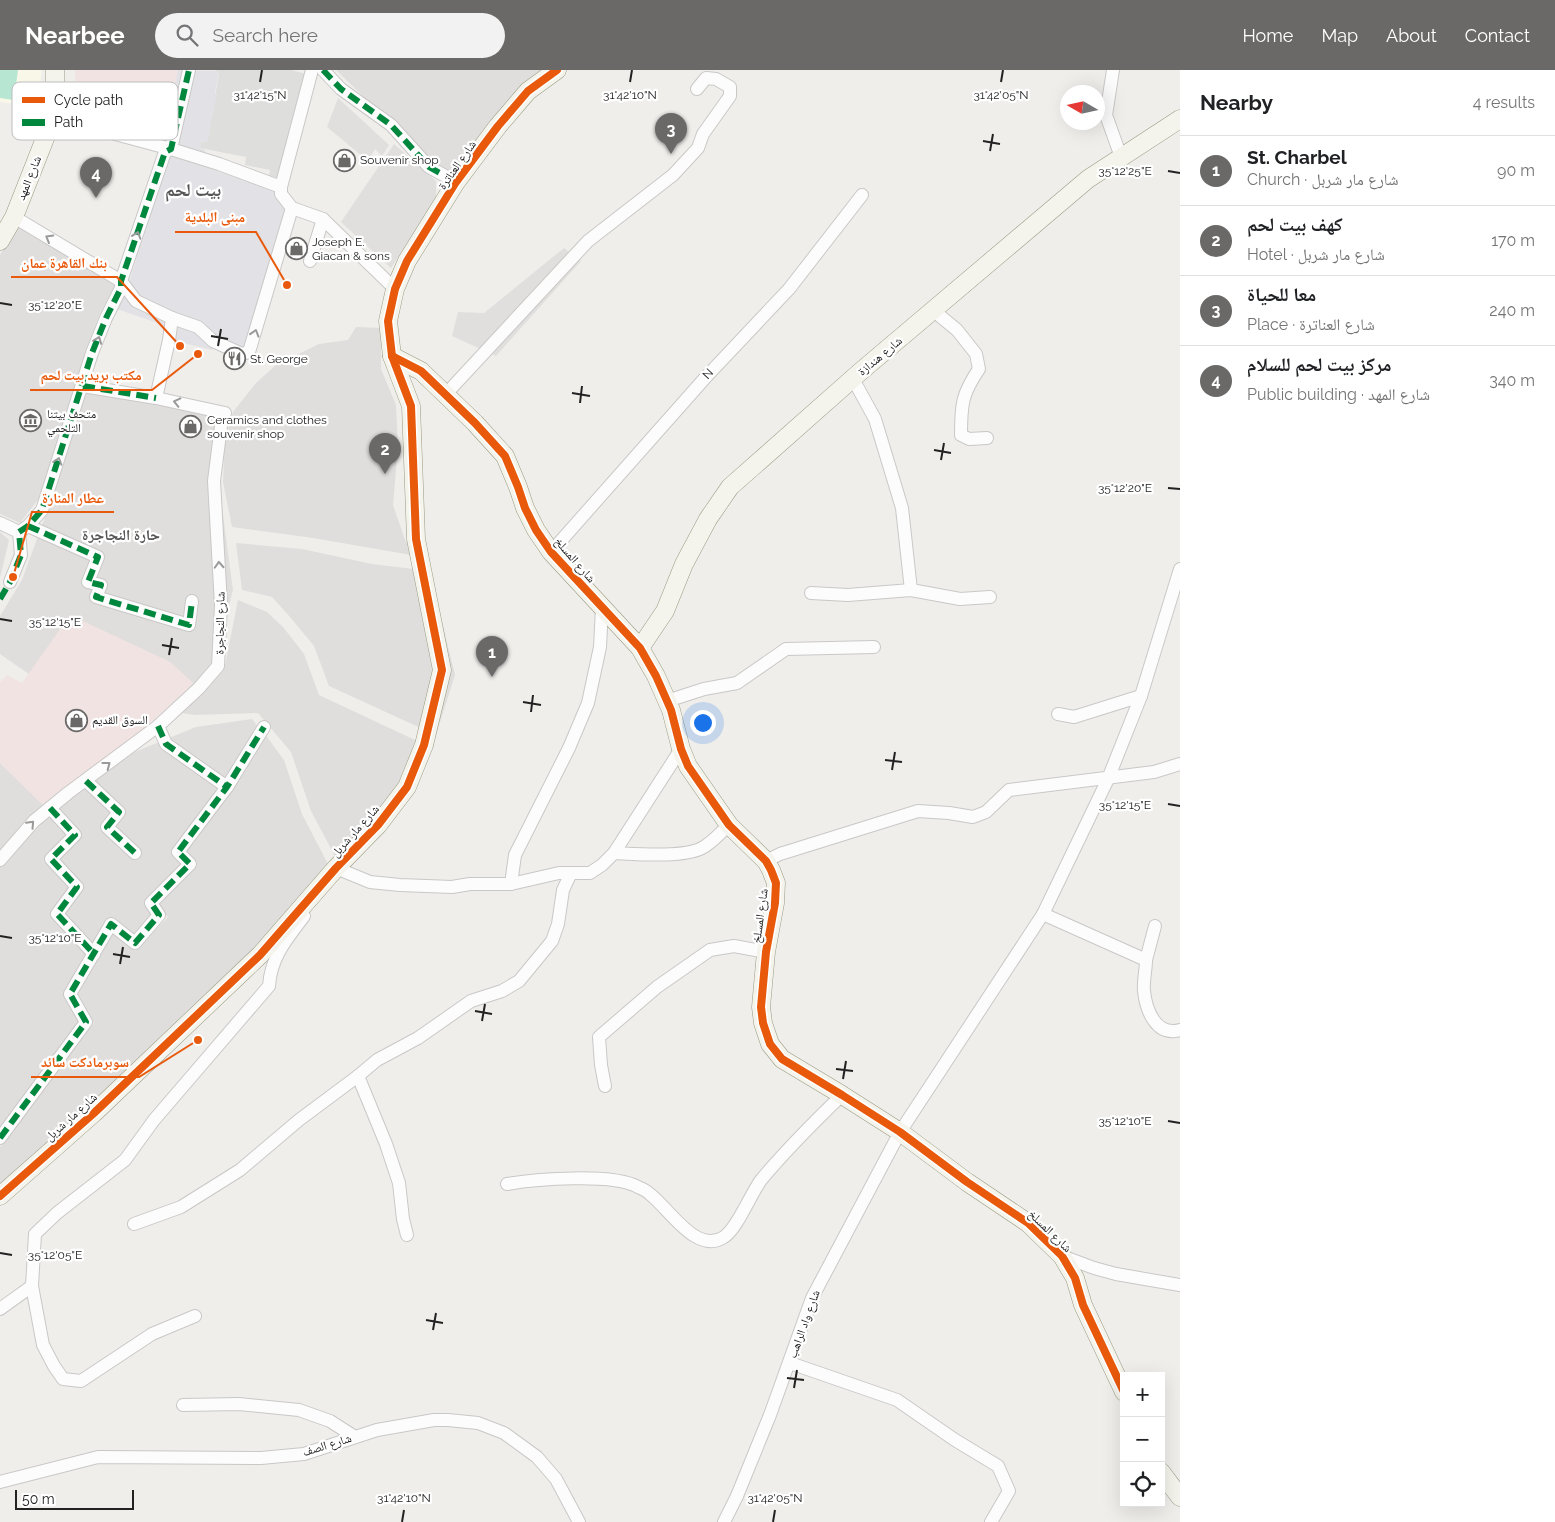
<!DOCTYPE html>
<html lang="en">
<head>
<meta charset="utf-8">
<style>
  body { margin:0; font-family:Raleway,"Noto Naskh Arabic",sans-serif; background:#f2f2f2; color:#202124 }
  .controls { position:absolute; right:15px; bottom:15px; display:grid; overflow:hidden; border-radius:0px; box-shadow:0 5px 20px #0002 }
  .controls button { width:45px; height:45px; display:grid; place-items:center; padding:0; border:0; border-bottom:1px solid #e0e0e0; background:#fff; color:#202124; font:25px sans-serif }
  .compass { position:absolute; left:1060px; top:15px; width:45px; height:45px; border-radius:50%; background:#fff; box-shadow:0 5px 20px #0002; rotate:279deg }
  .scale { position:absolute; left:15px; bottom:12px; width:119px; box-sizing:border-box; padding-left:5px; border:2px solid #222; border-top:0; font-size:14px; line-height:18px; white-space:nowrap; color:#222; -webkit-text-stroke:4px #fff; paint-order:stroke }
  .you { position:absolute; left:702px; top:652px; width:18px; height:18px; margin:-12px; border:4px solid #fff; border-radius:50%; background:#1a73e8; box-shadow:0 0 0 8px #1a73e833 }
  .badge { display:grid; place-items:center; width:32px; height:32px; border-radius:50%; background:#6a6968; color:#fff; font-size:16px; font-weight:700 }
  .pin { position:absolute; translate:-50% -41px; filter:drop-shadow(0 1px 2px #0008) }
  .pin::after { content:''; position:absolute; top:26px; width:18px; height:15px; background:inherit; clip-path:polygon(0 0,100% 0,50% 100%) }
  .list { margin:0; padding:0; list-style:none }
  h2 { display:flex; justify-content:space-between; align-items:center; height:65px; margin:0; padding:0 20px; font-size:21px }
  h2 small { font-size:16px; font-weight:400; color:#757577 }
  .list li { display:grid; grid-template-columns:32px 1fr auto; gap:15px; align-items:center; box-sizing:border-box; height:70px; padding:0 20px; border-top:1px solid #e0e0e0 }
  .list b { display:block; font-size:19px; white-space:nowrap }
  .list p { margin:0; font-size:16px; white-space:nowrap; color:#757577 }
  .list em { font-size:16px; font-style:normal; color:#757577 }
  .icon { flex:none; width:28px; height:28px; fill:none; stroke:currentColor; stroke-width:2; stroke-linecap:round; stroke-linejoin:round }
  .map { position:relative; flex:none; width:1180px; height:1452px; overflow:hidden }
  header { display:flex; align-items:center; gap:30px; box-sizing:border-box; height:70px; padding:0 25px; background:#6a6968; color:#fff }
  header strong { font-size:24px }
  nav { display:flex; gap:28px; margin-inline-start:auto; font-size:18px }
  .search { width:350px; height:45px; background:#f2f2f2; display:flex; align-items:center; gap:12px; box-sizing:border-box; padding:0 18px; border-radius:28px; color:#757577; font-size:19px }
  main { display:flex }
  aside { flex:1; background:#fff }
  .map>svg:first-child { display:block }
  .residential { fill:#dfdedc }
  .commercial { fill:#f1e3e1 }
  .education { fill:#f8f7e8 }
  .religious { fill:#dededc }
  .pitch { fill:#b7e6d2 }
  .parking { fill:#e0dfde }
  .plaza { fill:#e2e1e5 }
  .lines { fill:none; stroke-linecap:round; stroke-linejoin:round }
  .street-casing { stroke:#c9c8c7; stroke-width:14 }
  .secondary-casing { stroke:#999a82; stroke-width:19 }
  .street { stroke:#fdfcfc; stroke-width:12 }
  .secondary { stroke:#f4f4ed; stroke-width:18 }
  .quiet { stroke:#00873e; stroke-width:6; stroke-dasharray:12 6; stroke-linecap:butt }
  .cycleway-casing { stroke:#fff; stroke-width:11 }
  .cycleway { stroke:#e8590c; stroke-width:8 }
  .oneway { stroke:#9a9a9a }
  .ticks { fill:none; stroke:#222; stroke-width:2 }
  .labels { text-anchor:middle; dominant-baseline:central; stroke-width:4.5; stroke-linejoin:round; paint-order:stroke }
  .poi-label { font-size:12px; fill:#222; stroke:#fff; text-anchor:start }
  .street-label { font-size:12px; fill:#222; stroke:#fff }
  .quarter-label { font-size:15px; font-weight:bold; fill:#555; stroke:#fff }
  .district-label { font-size:18px; font-weight:bold; fill:#555; stroke:#fff }
  .key { fill:#fff; stroke:#bdbdbd; stroke-width:1 }
  .key-label { font-size:14px; fill:#222 }
  .ticks-label { font-size:12px; text-anchor:middle; fill:#222; stroke:#fff; stroke-width:4.5; stroke-linejoin:round; paint-order:stroke }
  .leader { fill:none; stroke:#e8590c; stroke-width:2 }
  .callout-dot { fill:#e8590c; stroke:#fff; stroke-width:2 }
  .callout-label { font-size:14px; text-anchor:middle; font-weight:bold; fill:#e8590c; stroke:#fff; stroke-width:4.5; stroke-linejoin:round; paint-order:stroke }
</style>
</head>
<body>
<header>
<strong>Nearbee</strong>
<div class="search"><svg class="icon" aria-label="search" viewBox="0 0 24 24"><circle cx="10" cy="10" r="6"/><path d="M15 15l6 6"/></svg>Search here</div>
<nav><a>Home</a><a>Map</a><a>About</a><a>Contact</a></nav>
</header>
<main>
<div class="map">
<svg width="1180" height="1452" viewBox="0 0 1180 1452">
  <rect width="100%" height="100%" fill="#f0eeeb"/>
  <!-- residential -->
  <g class="residential">
    <path d="M336,0H548L456,103L448,102L431,92Z"/>
    <path d="M16,156L67,181L117,211L100,243L85,283L47,418L20,453L0,444V185Z"/>
    <path d="M356,257L381,258V299L396,335L398,376L393,435L405,470L417,486L313,468L232,457L223,412L225,369L233,342L256,313L276,295L319,274L348,270Z"/>
    <path d="M84,319L159,330L223,351L218,408L233,520L213,597L194,614L170,592L70,546L29,604L0,584V546L22,510L46,444Z"/>
    <path d="M0,462L9,470L0,508Z"/>
    <path d="M236,473L302,479L372,494L430,501L455,605L436,665L329,616L314,576L290,547L272,527L242,520Z"/>
    <path d="M238,530L267,542L283,557L304,584L319,625L432,678L337,790L311,741L291,682L258,643L195,645L182,643L224,600Z"/>
    <path d="M252,649L259,658L227,711L173,782L185,795L149,832L157,845L135,870L111,850L93,880L60,844L80,816L54,789L78,765L54,738L90,711L137,681L196,657Z"/>
    <path d="M265,664L284,690L302,744L330,798L257,883L0,1119V1077L94,953L78,924L113,861L135,881L168,847L156,834L195,795L183,782Z"/>
    <path d="M0,693L45,737L0,785Z"/>
    <path d="M49,742L71,765L48,789L74,816L54,844L90,884L65,924L82,953L0,1060V794Z"/>
  </g>
  <!-- commercial -->
  <g class="commercial">
    <path d="M75,0H178L164,63L76,35Z"/>
    <path d="M70,545L170,592L194,614L111,687L45,737L0,693V612L7,605L22,613Z"/>
  </g>
  <!-- education -->
  <path class="education" d="M0,0H42L37,37L0,32Z"/>
  <!-- religious -->
  <path class="religious" d="M215,0H291L306,4L280,108L269,106L270,100L245,95L246,87L200,78L201,71L207,72L219,4Z"/>
  <!-- pitch -->
  <path class="pitch" d="M0,0H18L14,30L0,28Z"/>
  <!-- parking -->
  <g class="parking">
    <path d="M338,28L389,75L382,86L375,79L368,91L327,57Z"/>
    <path d="M394,74L436,111V129L391,198L341,152Z"/>
    <path d="M564,178L581,191L496,286L452,266L458,242L484,243Z"/>
  </g>
  <!-- plaza -->
  <g class="plaza">
    <path d="M178,0L219,1L215,23H217L208,70L207,72L202,71L200,78L205,80V82L162,72Z"/>
    <path d="M170,84L275,122L286,142L246,275L242,284L216,275L212,280L175,271L163,270V255L117,239L127,218Z"/>
  </g>
  <g class="lines">
    <defs>
      <g id="street">
        <path d="M323,0L341,19L391,55L429,97L456,112"/>
        <path d="M1113,0L1106,45L1121,87"/>
        <path d="M55,43L104,61L171,79L219,94L281,117V124L292,138L323,149L395,219"/>
        <path d="M281,117L312,0"/>
        <path d="M14,147L121,211L136,231L172,248L198,257L213,271L242,284L249,282L292,138"/>
        <path d="M310,191L323,149"/>
        <path d="M934,241L957,260L976,284L979,299C962,324 961,334 961,365L969,369L987,368"/>
        <path d="M853,309L875,349L902,438L911,520"/>
        <path d="M83,316L156,328"/>
        <path d="M445,325L588,171L673,105L698,78L703,64L730,26V17L716,9L706,8L697,19"/>
        <path d="M0,453L19,462"/>
        <path d="M28,456L98,487L88,512L101,515L96,527L189,555L192,531"/>
        <path d="M19,462L28,456L42,440L92,283L106,248L121,218V211L165,82L171,79L189,0"/>
        <path d="M551,482L705,308L789,219L862,125"/>
        <path d="M10,512L21,485L19,462"/>
        <path d="M811,523L848,525L911,520L960,529L990,527"/>
        <path d="M667,631L704,619L737,613L786,579L874,577"/>
        <path d="M1058,644L1074,647L1141,626"/>
        <path d="M158,656L166,674L227,717"/>
        <path d="M86,711L119,742L107,757L135,783"/>
        <path d="M50,738L75,765L51,789L77,817L57,844L94,884"/>
        <path d="M614,783L681,679"/>
        <path d="M0,790L34,751L68,723L158,656L199,618L218,596L221,535L214,411L221,356L225,343L156,328L169,270L172,248"/>
        <path d="M766,791L780,784L918,741L949,743L973,747L986,742L1009,720L1154,702L1180,694"/>
        <path d="M336,798L370,812L400,815L452,817L470,814H511L559,803H590L602,795L614,783C636,784 683,788 702,778C712,773 720,763 729,755"/>
        <path d="M511,814L515,785L569,678L588,633L600,577L602,538"/>
        <path d="M1043,844L1146,890C1146,900 1143,911 1144,921C1146,940 1156,967 1180,960"/>
        <path d="M1146,890L1155,856"/>
        <path d="M358,1006L386,1074L399,1113L403,1149L407,1165"/>
        <path d="M605,1016L601,995L599,967L657,917L710,880L734,876L766,882"/>
        <path d="M0,1068L86,952L70,924L111,854L135,873L159,845L151,833L190,794L178,782L227,717L264,657"/>
        <path d="M507,1114C536,1109 613,1103 638,1117C643,1119 648,1122 651,1125C670,1140 697,1185 724,1167C737,1159 750,1125 761,1110C786,1080 814,1052 842,1025"/>
        <path d="M134,1154L181,1137L240,1100L299,1050L358,1006L377,990L418,968L471,931L502,921L519,911L552,871L558,854L563,820L571,803"/>
        <path d="M1062,1186L1094,1198L1116,1204L1180,1215"/>
        <path d="M0,1239L32,1216"/>
        <path d="M195,1246L152,1264L81,1311L63,1309L54,1296L43,1275L32,1216L35,1164L57,1143L125,1090L154,1050L269,916C271,886 287,869 304,846"/>
        <path d="M790,1293L897,1330L955,1370L998,1396L1009,1421L991,1452"/>
        <path d="M183,1335L239,1334L299,1340L330,1351L355,1367"/>
        <path d="M0,1412L98,1387L261,1388L304,1384L377,1360L434,1350H448L478,1353L504,1363L537,1387L556,1409L579,1452"/>
        <path d="M724,1452L737,1426L770,1345L812,1228L900,1062L1043,844L1108,709L1141,626L1180,499"/>
      </g>
      <g id="secondary">
        <path d="M0,171L14,147L55,43V0"/>
        <path d="M392,286L421,301L475,353L505,386L518,417L525,438L536,460L551,482L640,578L656,606L671,640L681,679L688,696L729,755L766,791L771,800L776,813L775,833L766,882L761,937L763,953L770,974L782,989L842,1025L900,1062L967,1112L1028,1153L1062,1186L1075,1208L1083,1235L1124,1322"/>
        <path d="M640,578L665,541L684,494L708,449L730,417L860,302L1088,109L1180,49"/>
        <path d="M0,1126L94,1043L260,885L336,798L378,755L407,717L424,675L442,600L416,469L411,336L392,286L388,251L395,219L407,191L456,112L498,56L528,21L557,0"/>
        <path d="M1161,1402L1180,1427"/>
      </g>
    </defs>
    <!-- street casing -->
    <use href="#street" class="street-casing"/>
    <!-- secondary casing -->
    <use href="#secondary" class="secondary-casing"/>
    <!-- street -->
    <use href="#street" class="street"/>
    <!-- secondary -->
    <use href="#secondary" class="secondary"/>
    <!-- quiet -->
    <g class="quiet">
      <path d="M323,0L341,19L391,55L429,97L456,112"/>
      <path d="M83,316L156,328"/>
      <path d="M28,456L98,487L88,512L101,515L96,527L189,555L192,531"/>
      <path d="M0,529L10,512L21,485L19,462L28,456L42,440L92,283L106,248L121,218V211L165,82L171,79L189,0"/>
      <path d="M158,656L166,674L227,717"/>
      <path d="M86,711L119,742L107,757L135,783"/>
      <path d="M50,738L75,765L51,789L77,817L57,844L94,884"/>
      <path d="M0,1068L86,952L70,924L111,854L135,873L159,845L151,833L190,794L178,782L227,717L264,657"/>
    </g>
    <defs>
      <g id="cycleway">
        <path d="M392,286L421,301L475,353L505,386L518,417L525,438L536,460L551,482L640,578L656,606L671,640L681,679L688,696L729,755L766,791L771,800L776,813L775,833L766,882L761,937L763,953L770,974L782,989L842,1025L900,1062L967,1112L1028,1153L1062,1186L1075,1208L1083,1235L1124,1322"/>
        <path d="M0,1126L94,1043L260,885L336,798L378,755L407,717L424,675L442,600L416,469L411,336L392,286L388,251L395,219L407,191L456,112L498,56L528,21L557,0"/>
      </g>
    </defs>
    <!-- cycleway casing -->
    <use href="#cycleway" class="cycleway-casing"/>
    <!-- cycleway -->
    <use href="#cycleway" class="cycleway"/>
  </g>
  <!-- one-way arrows -->
  <defs><path id="oneway-chevron" d="M-2-3.5L2.5 0L-2 3.5" fill="none" stroke-width="1.6" stroke-linecap="round" stroke-linejoin="round" transform="scale(1.25)"/></defs>
  <g class="oneway">
    <use href="#oneway-chevron" transform="translate(137 165) rotate(-71)"/>
    <use href="#oneway-chevron" transform="translate(49 168) rotate(-150)"/>
    <use href="#oneway-chevron" transform="translate(255 263) rotate(-73)"/>
    <use href="#oneway-chevron" transform="translate(98 270) rotate(-69)"/>
    <use href="#oneway-chevron" transform="translate(177 332) rotate(-167)"/>
    <use href="#oneway-chevron" transform="translate(58 391) rotate(-72)"/>
    <use href="#oneway-chevron" transform="translate(219 495) rotate(-93)"/>
    <use href="#oneway-chevron" transform="translate(107 695) rotate(-37)"/>
    <use href="#oneway-chevron" transform="translate(31 754) rotate(-47)"/>
  </g>
  <!-- ticks -->
  <path class="ticks" d="M260,12L262,0M630,12L632,0M1001,12L1003,0M983,71L1000,74M990,81L993,64M1168,101L1180,103M0,233L12,235M211,266L228,269M218,276L221,259M572,323L590,326M580,333L582,316M934,380L951,383M941,390L944,373M1168,418L1180,419M0,549L12,551M162,575L179,578M169,585L172,568M523,632L541,635M531,642L533,625M885,690L902,692M892,700L895,682M1168,734L1180,736M0,866L12,868M113,884L130,887M120,894L123,877M475,941L492,944M482,951L485,934M836,999L853,1001M843,1009L846,991M1168,1051L1180,1053M0,1183L12,1185M426,1250L443,1253M433,1260L436,1243M787,1308L804,1310M794,1318L797,1300M402,1452L404,1440M773,1452L775,1440"/>
  <!-- icons -->
  <defs>
    <symbol id="shop-ring" viewBox="-11 -11 22 22"><circle r="9.5" fill="#fff" stroke="#6a6968" stroke-width="1.5"/><path d="M-5-2.5h2.3a2.7 3.5 0 0 1 5.4 0H5L5.5 6h-11ZM-1.5-2.5h3a1.5 2.3 0 0 0-3 0Z" fill="#6a6968"/></symbol>
    <symbol id="restaurant-ring" viewBox="-11 -11 22 22"><circle r="9.5" fill="#fff" stroke="#6a6968" stroke-width="1.5"/><path d="M-5-6h1v4h1v-4h1v4h1v-4h1v5L-1.5 .5V6h-2V.5L-5-1ZM5-6V6H3V1.5H1.5Q1.5-4 5-6Z" fill="#6a6968"/></symbol>
    <symbol id="museum-ring" viewBox="-11 -11 22 22"><circle r="9.5" fill="#fff" stroke="#6a6968" stroke-width="1.5"/><path d="M0-6L6-3V-2H-6V-3ZM-5-1h2V3h-2ZM-1-1h2V3h-2ZM3-1h2V3H3ZM-6 4H6V6H-6Z" fill="#6a6968"/></symbol>
  </defs>
  <g fill-rule="evenodd">
    <use href="#shop-ring" x="332" y="78" width="25" height="25"/>
    <use href="#shop-ring" x="284" y="166" width="25" height="25"/>
    <use href="#restaurant-ring" x="222" y="276" width="25" height="25"/>
    <use href="#museum-ring" x="18" y="338" width="25" height="25"/>
    <use href="#shop-ring" x="178" y="344" width="25" height="25"/>
    <use href="#shop-ring" x="64" y="638" width="25" height="25"/>
  </g>
  <g class="labels">
    <!-- poi labels -->
    <g class="poi-label">
      <text x="360" y="90">Souvenir shop</text>
      <text x="312" y="172">Joseph E.<tspan x="312" dy="14">Giacan &amp; sons</tspan></text>
      <text x="250" y="289">St. George</text>
      <text x="47" y="344">متحف بيتنا<tspan x="47" dy="14">التلحمي</tspan></text>
      <text x="207" y="350">Ceramics and clothes<tspan x="207" dy="14">souvenir shop</tspan></text>
      <text x="92" y="650">السوق القديم</text>
    </g>
    <!-- street labels -->
    <g class="street-label">
      <text transform="translate(457 95) rotate(-55)">شارع العناترة</text>
      <text transform="translate(29 108) rotate(-68)">شارع المهد</text>
      <text transform="translate(880 286) rotate(-40)">شارع هندازة</text>
      <text transform="translate(708 304) rotate(-47)">N</text>
      <text transform="translate(575 490) rotate(49)">شارع المسلخ</text>
      <text transform="translate(220 553) rotate(-89)">شارع النجاجرة</text>
      <text transform="translate(355 761) rotate(-48)">شارع مار شربل</text>
      <text transform="translate(760 846) rotate(-82)">شارع المسلخ</text>
      <text transform="translate(71 1047) rotate(-42)">شارع مار شربل</text>
      <text transform="translate(1050 1161) rotate(44)">شارع المسلخ</text>
      <text transform="translate(804 1254) rotate(-70)">شارع واد الراهب</text>
      <text transform="translate(327 1375) rotate(-17)">شارع الصف</text>
    </g>
    <!-- quarter labels -->
    <g class="quarter-label">
      <text x="121" y="465">حارة النجاجرة</text>
    </g>
    <!-- district labels -->
    <g class="district-label">
      <text x="193" y="119">بيت لحم</text>
    </g>
  </g>
  <!-- legend -->
  <rect x="12" y="12" width="166" height="58" rx="8" class="key"/>
  <rect x="22" y="27" width="23" height="6" fill="#e8590c"/>
  <rect x="22" y="49" width="23" height="7" fill="#00873e"/>
  <g class="key-label">
    <text x="54" y="35">Cycle path</text>
    <text x="54" y="57">Path</text>
  </g>
  <g class="ticks-label">
    <text x="260" y="29">31°42'15"N</text>
    <text x="630" y="29">31°42'10"N</text>
    <text x="1001" y="29">31°42'05"N</text>
    <text x="1125" y="105">35°12'25"E</text>
    <text x="55" y="239">35°12'20"E</text>
    <text x="1125" y="422">35°12'20"E</text>
    <text x="55" y="556">35°12'15"E</text>
    <text x="1125" y="739">35°12'15"E</text>
    <text x="55" y="872">35°12'10"E</text>
    <text x="1125" y="1055">35°12'10"E</text>
    <text x="55" y="1189">35°12'05"E</text>
    <text x="404" y="1432">31°42'10"N</text>
    <text x="775" y="1432">31°42'05"N</text>
  </g>
  <!-- callouts -->
  <path class="leader" d="M287 215L256 162H175M180 276L117 207H11M198 284L152 320H30M13 507L32 442H114M198 970L139 1007H31"/>
  <g class="callout-dot">
    <circle cx="287" cy="215" r="5"/>
    <circle cx="180" cy="276" r="5"/>
    <circle cx="198" cy="284" r="5"/>
    <circle cx="13" cy="507" r="5"/>
    <circle cx="198" cy="970" r="5"/>
  </g>
  <g class="callout-label">
    <text x="215" y="152">مبنى البلدية</text>
    <text x="64" y="198">بنك القاهرة عمان</text>
    <text x="91" y="310">مكتب بريد بيت لحم</text>
    <text x="73" y="433">عطار المنارة</text>
    <text x="85" y="997">سوبرمادكت سائد</text>
  </g>
</svg>
<div class="controls">
<button>+</button>
<button>−</button>
<button><svg class="icon" aria-label="locate" viewBox="0 0 24 24"><circle cx="12" cy="12" r="6"/><path d="M12 2v4M12 18v4M2 12h4M18 12h4"/></svg></button>
</div>
<svg class="compass" viewBox="-18 -18 36 36"><path d="M0-13l5 13h-10z" fill="#e53935"/><path d="M0 13l5-13h-10z" fill="#757577"/></svg>
<div class="scale">50 m</div>
<div class="you"></div>
<div class="pin badge" style="left:492px;top:607px">1</div>
<div class="pin badge" style="left:385px;top:404px">2</div>
<div class="pin badge" style="left:671px;top:84px">3</div>
<div class="pin badge" style="left:96px;top:128px">4</div>
</div>
<aside>
<h2>Nearby<small>4 results</small></h2>
<ul class="list">
<li><span class="badge">1</span><div><b>St. Charbel</b><p>Church · شارع مار شربل</p></div><em>90 m</em></li>
<li><span class="badge">2</span><div><b>كهف بيت لحم</b><p>Hotel · شارع مار شربل</p></div><em>170 m</em></li>
<li><span class="badge">3</span><div><b>معا للحياة</b><p>Place · شارع العناترة</p></div><em>240 m</em></li>
<li><span class="badge">4</span><div><b>مركز بيت لحم للسلام</b><p>Public building · شارع المهد</p></div><em>340 m</em></li>
</ul>
</aside>
</main>
</body>
</html>
